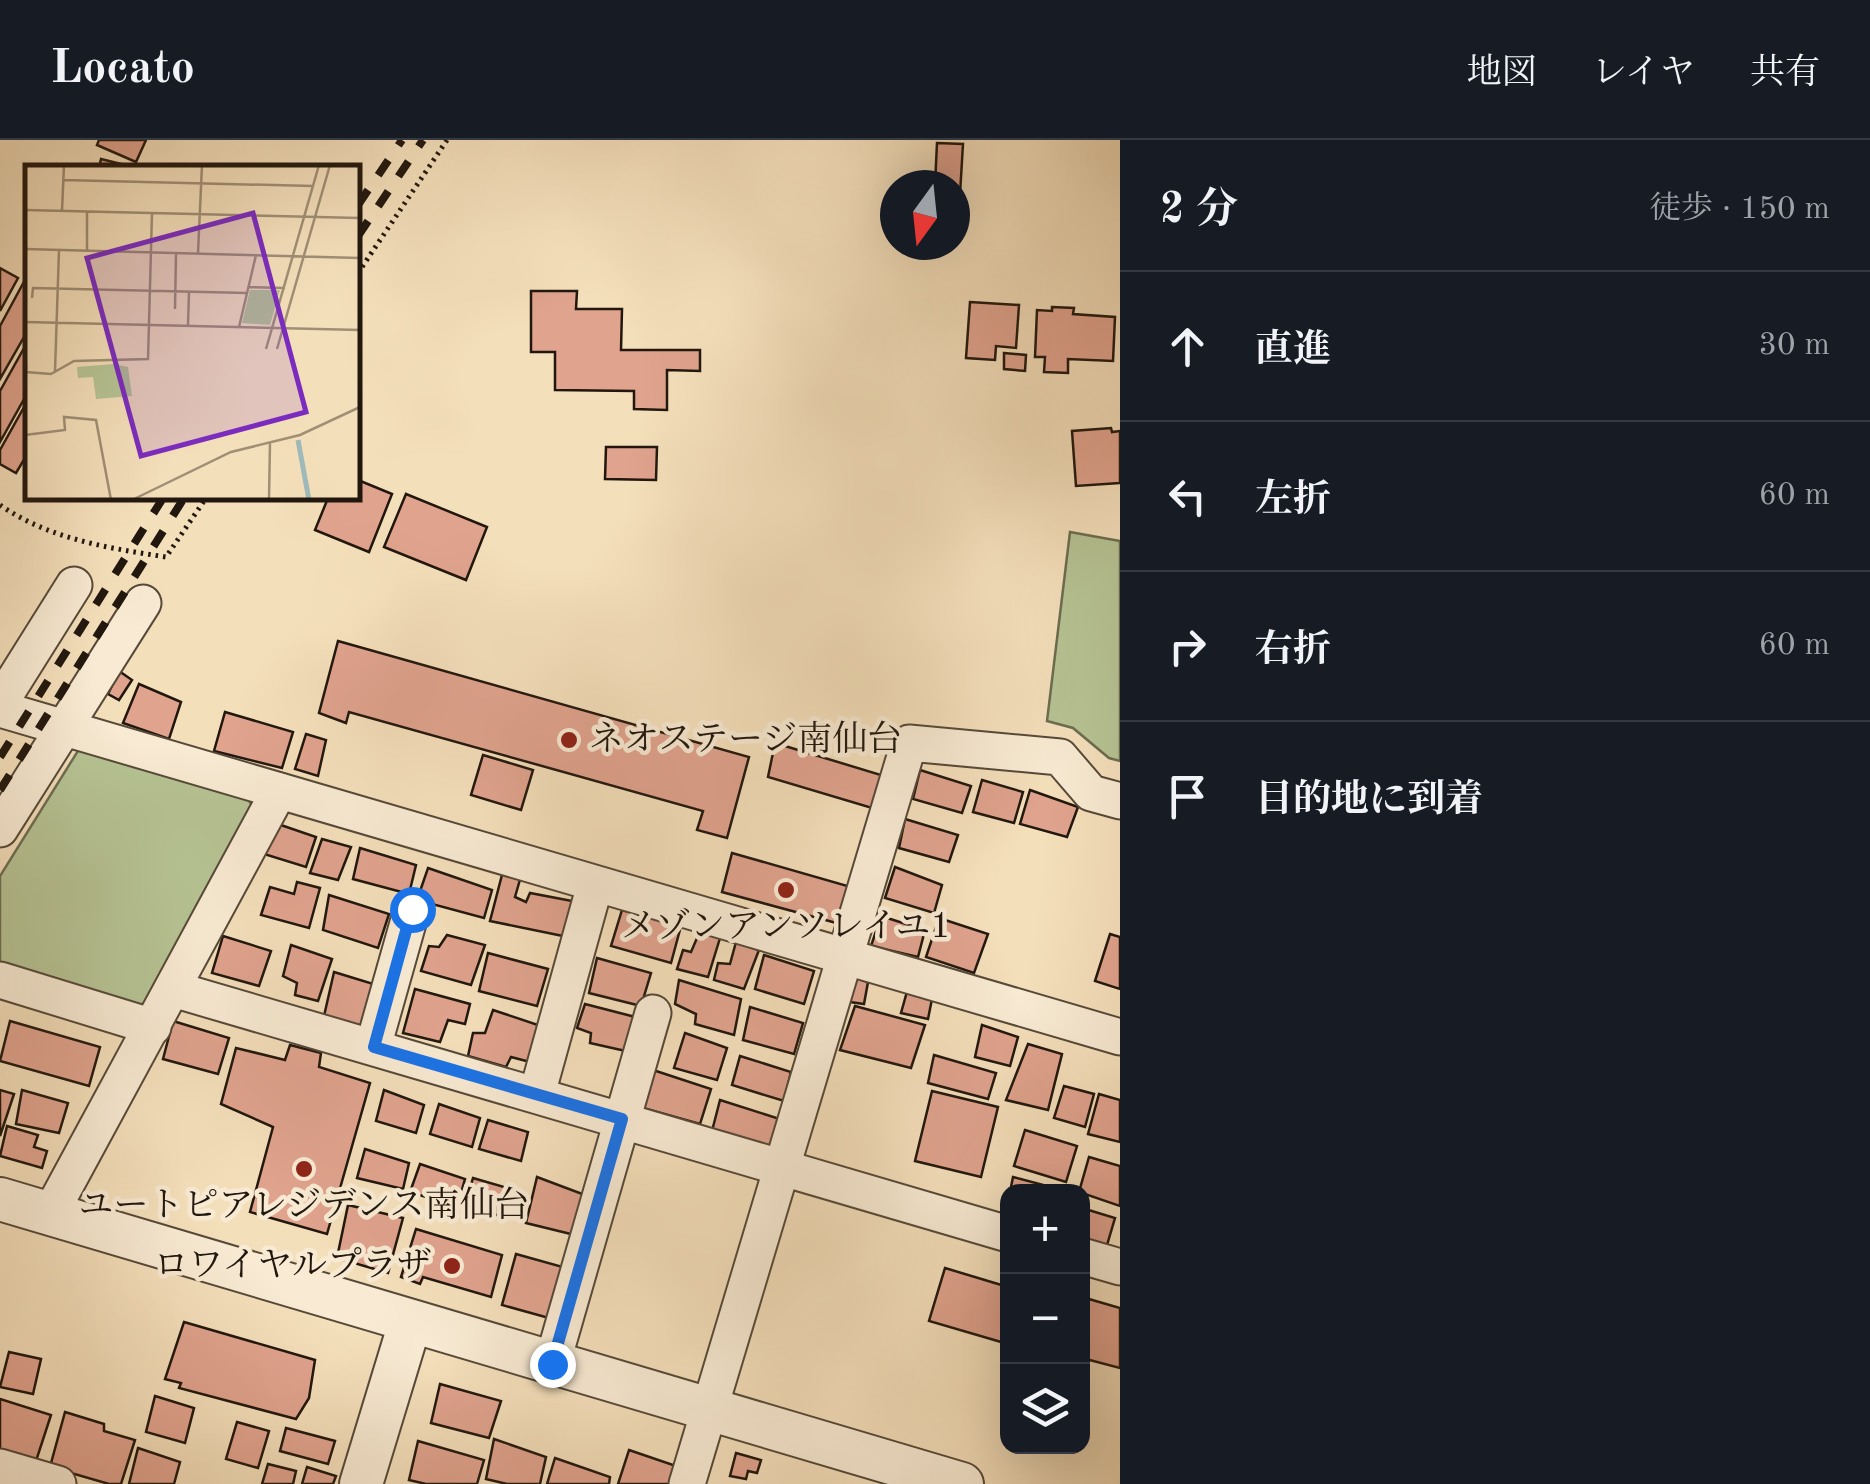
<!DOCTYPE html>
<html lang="ja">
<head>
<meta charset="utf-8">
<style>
  body { margin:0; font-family:"Old Standard TT","Noto Serif JP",serif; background:#242831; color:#f1f3f6 }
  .controls { position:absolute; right:30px; bottom:30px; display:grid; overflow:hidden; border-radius:20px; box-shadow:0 10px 40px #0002 }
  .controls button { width:90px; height:90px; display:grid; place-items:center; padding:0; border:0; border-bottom:2px solid #363941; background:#171b24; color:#f1f3f6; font:50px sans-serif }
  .compass { position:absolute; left:880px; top:30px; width:90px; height:90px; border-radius:50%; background:#171b24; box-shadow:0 10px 40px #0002; rotate:195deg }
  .stop { position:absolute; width:30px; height:30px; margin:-22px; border:8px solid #1a73e8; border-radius:50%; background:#fff }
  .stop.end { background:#1a73e8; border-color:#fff; box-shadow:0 2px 10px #0008 }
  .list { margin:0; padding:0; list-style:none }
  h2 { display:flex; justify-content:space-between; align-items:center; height:130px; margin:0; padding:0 40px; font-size:42px }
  h2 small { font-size:32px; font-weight:400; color:#9ea1a6 }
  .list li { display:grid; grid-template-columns:65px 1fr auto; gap:30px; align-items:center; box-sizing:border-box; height:150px; padding:0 40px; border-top:2px solid #363941 }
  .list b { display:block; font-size:38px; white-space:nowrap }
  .list em { font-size:32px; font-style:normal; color:#9ea1a6 }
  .icon { flex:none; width:55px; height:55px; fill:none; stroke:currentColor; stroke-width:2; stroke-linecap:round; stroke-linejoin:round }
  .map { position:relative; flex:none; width:1120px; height:1344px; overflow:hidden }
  header { display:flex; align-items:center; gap:60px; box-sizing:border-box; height:140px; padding:0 50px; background:#171b24; border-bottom:2px solid #363941 }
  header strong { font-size:48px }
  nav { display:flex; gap:55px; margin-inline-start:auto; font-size:35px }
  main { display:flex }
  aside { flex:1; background:#171b24 }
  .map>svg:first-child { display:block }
  .green { fill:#b6c394; stroke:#6c6d51; stroke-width:2.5 }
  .building { fill:#e0a38e; stroke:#21170e; stroke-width:2.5 }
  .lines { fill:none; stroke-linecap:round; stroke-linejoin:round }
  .minor-casing { stroke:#564939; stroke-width:39 }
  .tertiary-casing { stroke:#564939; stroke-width:46 }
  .path { stroke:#21170e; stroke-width:5; stroke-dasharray:2.5 5; stroke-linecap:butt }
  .minor { stroke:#f8ead3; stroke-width:35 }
  .tertiary { stroke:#f8ead3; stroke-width:42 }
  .rail { stroke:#21170e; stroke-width:8; stroke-dasharray:18 18; stroke-linecap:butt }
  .route { stroke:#1a73e8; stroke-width:12 }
  .poi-dot { fill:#8f2418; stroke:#f8ead3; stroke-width:4 }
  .labels { text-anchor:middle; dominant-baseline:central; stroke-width:9; stroke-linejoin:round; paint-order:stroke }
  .poi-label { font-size:35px; fill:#21170e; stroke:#f8ead3 }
  .inset-river { fill:none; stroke:#9fbaba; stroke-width:5 }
  .inset-road { fill:none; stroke:#a08f76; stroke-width:2.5 }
  .view { fill:#7b2cbf; fill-opacity:0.15; stroke:#7b2cbf; stroke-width:5 }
  .inset-edge { fill:none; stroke:#21170e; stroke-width:5 }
</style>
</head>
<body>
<header>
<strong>Locato</strong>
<nav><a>地図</a><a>レイヤ</a><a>共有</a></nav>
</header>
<main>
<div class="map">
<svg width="1120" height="1344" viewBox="0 0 1120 1344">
  <rect width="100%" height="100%" fill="#f4dfbb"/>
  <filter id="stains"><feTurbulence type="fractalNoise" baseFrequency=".002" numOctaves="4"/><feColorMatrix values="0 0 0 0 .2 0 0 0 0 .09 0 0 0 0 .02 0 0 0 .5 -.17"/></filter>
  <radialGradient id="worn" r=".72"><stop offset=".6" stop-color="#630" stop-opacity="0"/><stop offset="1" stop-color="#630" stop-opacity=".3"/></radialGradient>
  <!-- green -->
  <g class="green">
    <path d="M1070,392L1120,401V621L1109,618L1073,588L1047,581Z"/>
    <path d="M81,606L245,656L253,666L144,863L136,869L0,827V736Z"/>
  </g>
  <!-- building -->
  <g class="building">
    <path d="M99,0H146L136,22L97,5Z"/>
    <path d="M937,3L963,4L959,71H955V45H935Z"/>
    <path d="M101,19L137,28H99Z"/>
    <path d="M0,128L18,138L0,171Z"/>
    <path d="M26,138L28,190L0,239V186Z"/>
    <path d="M531,151H577L576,169H622L621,210H700V231L667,230V270L634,269V251L555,250V212H531Z"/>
    <path d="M970,162L1019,165L1016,208L996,206L995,220L966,218Z"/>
    <path d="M1052,167L1074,168L1073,174L1115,177L1113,221L1068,219V233L1044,232L1045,217H1035L1037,170L1052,171Z"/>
    <path d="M28,201V252L0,302V251Z"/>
    <path d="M1004,213L1026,215L1025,231L1004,229Z"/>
    <path d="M28,260V313L16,333L0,324V310Z"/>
    <path d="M1111,288L1112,292L1120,291V343L1076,346L1072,291Z"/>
    <path d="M606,307H657L656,340L605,339Z"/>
    <path d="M358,340L392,354L369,412L315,390L328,358H358Z"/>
    <path d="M406,354L487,387L466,440L384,407Z"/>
    <path d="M338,501L749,617L727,698L697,690L703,671L349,572L346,583L319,573Z"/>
    <path d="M119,531L132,540L119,560L108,554Z"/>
    <path d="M139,544L181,562L169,599L123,583Z"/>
    <path d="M225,572L293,592L282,628L214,611Z"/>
    <path d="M306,594L326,600L318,636L295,629Z"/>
    <path d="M775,603L881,635L872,668L768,637Z"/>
    <path d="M483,615L533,630L521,670L471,655Z"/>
    <path d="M920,630L971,646L962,673L913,659Z"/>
    <path d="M982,640L1023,652L1014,683L973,672Z"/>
    <path d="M1030,650L1078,667L1067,697L1020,684Z"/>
    <path d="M905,679L958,695L949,722L899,708Z"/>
    <path d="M275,683L316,697L306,727L264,714Z"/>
    <path d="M322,699L351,707L338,740L310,733Z"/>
    <path d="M360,708L416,725L409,754L353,739Z"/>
    <path d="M732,713L851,747L840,784L722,752Z"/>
    <path d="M895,727L942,745L934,773L885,758Z"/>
    <path d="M428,728L492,750L484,778L417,760Z"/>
    <path d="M503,731L521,736L515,757L526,762L530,753L572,761L563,796L490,781Z"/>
    <path d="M297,742L320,748L309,788L261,775L270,747L294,754Z"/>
    <path d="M329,755L389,774L378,808L323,790Z"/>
    <path d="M622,770L681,786L671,823L611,806Z"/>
    <path d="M881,776L925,790L918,817L871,806Z"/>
    <path d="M939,778L988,794L974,833L926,817Z"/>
    <path d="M700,791L720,798L708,837L677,829L683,810L691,812Z"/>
    <path d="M1110,794L1120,797V849L1095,841Z"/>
    <path d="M447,795L485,805L471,845L421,831L429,806L439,807Z"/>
    <path d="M223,796L271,811L259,846L212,833Z"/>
    <path d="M736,802L759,810L744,849L714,840L718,823L730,824Z"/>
    <path d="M291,805L332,819L318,861L295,855L297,843L283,836Z"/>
    <path d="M488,813L548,829L537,866L479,851Z"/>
    <path d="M764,815L814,831L804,864L755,849Z"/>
    <path d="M597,818L651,833L641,866L589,853Z"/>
    <path d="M334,832L380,846L366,888L324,876Z"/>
    <path d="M851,836L868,842L864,864L843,861Z"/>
    <path d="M679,840L741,859L734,895L695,884L696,874L675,864Z"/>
    <path d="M908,848L933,854L928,879L901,873Z"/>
    <path d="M415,849L470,864L465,884L448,880L440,902L403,893Z"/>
    <path d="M585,864L639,878L630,912L590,903L591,893L577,888Z"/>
    <path d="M855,866L925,885L911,928L840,910Z"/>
    <path d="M750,867L803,883L794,914L743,900Z"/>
    <path d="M493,870L541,886L530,922L511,917L506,927L468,916L473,893H485Z"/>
    <path d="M10,881L100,907L89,946L0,921Z"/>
    <path d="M173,881L229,898L218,934L163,919Z"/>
    <path d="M982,885L1018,897L1010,926L975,917Z"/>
    <path d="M685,893L727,908L717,940L674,928Z"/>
    <path d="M1028,904L1062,914L1048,970L1006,960Z"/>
    <path d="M290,905L321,913L319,927L370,943L327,1094L250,1072L273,987L221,964L236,908L285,920Z"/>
    <path d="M934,915L996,933L988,959L928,943Z"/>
    <path d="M740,916L791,932L784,961L732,945Z"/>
    <path d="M653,930L711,949L700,984L643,968Z"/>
    <path d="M1064,946L1094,954L1085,987L1054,978Z"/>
    <path d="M0,950L14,954L0,996Z"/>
    <path d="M22,950L68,963L59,993L16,984Z"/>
    <path d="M384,950L424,965L416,993L376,981Z"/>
    <path d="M932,951L998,967L981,1037L915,1021Z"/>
    <path d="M1099,954L1120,960V1002L1088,994Z"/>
    <path d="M720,960L783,980L777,1009L712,991Z"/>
    <path d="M439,964L480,978L472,1007L430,994Z"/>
    <path d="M488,980L528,992L521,1021L479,1009Z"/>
    <path d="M7,986L38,995L34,1007L47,1011L42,1028L0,1016Z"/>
    <path d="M1025,990L1077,1006L1066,1042L1014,1026Z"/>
    <path d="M365,1009L409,1023L403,1049L357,1038Z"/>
    <path d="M1089,1017L1120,1026V1066L1079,1052Z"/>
    <path d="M420,1024L465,1039L457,1067L410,1052Z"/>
    <path d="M537,1037L593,1058L579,1096L526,1083Z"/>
    <path d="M1013,1037L1062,1050V1052H1010Z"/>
    <path d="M473,1038L511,1049L502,1076L464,1068Z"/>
    <path d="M348,1065L403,1078L388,1133L337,1118Z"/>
    <path d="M1082,1068L1115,1078L1107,1105L1082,1098Z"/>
    <path d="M416,1089L502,1115L491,1157L423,1137L420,1144L401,1137Z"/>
    <path d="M516,1114L570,1129L556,1180L502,1165Z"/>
    <path d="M945,1128L1008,1147V1204L929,1181Z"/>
    <path d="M1082,1157L1120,1168V1228L1082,1218Z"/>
    <path d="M184,1182L315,1220L309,1258L296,1279L179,1248L181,1243L165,1239Z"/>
    <path d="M9,1212L41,1219L33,1254L0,1247Z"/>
    <path d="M440,1244L501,1261L489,1298L431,1283Z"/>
    <path d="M155,1256L194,1268L185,1303L146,1292Z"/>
    <path d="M0,1259L51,1275L36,1321L0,1311Z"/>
    <path d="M65,1272L104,1284V1291L135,1300L121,1344H109L50,1327Z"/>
    <path d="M237,1282L269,1291L258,1328L226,1319Z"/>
    <path d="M286,1288L335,1301L328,1324L280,1311Z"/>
    <path d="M494,1299L546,1317L540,1344H507L486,1339Z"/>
    <path d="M418,1301L484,1320L477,1344H426L409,1340Z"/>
    <path d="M138,1308L180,1322L174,1344H129Z"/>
    <path d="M629,1310L679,1327L673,1344H618Z"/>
    <path d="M736,1313L761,1320L757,1333L748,1331L746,1339L730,1336Z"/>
    <path d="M555,1318L610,1337L609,1344H547Z"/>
    <path d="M268,1324L296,1331L293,1344H262Z"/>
    <path d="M307,1327L336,1336L333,1344H302Z"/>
  </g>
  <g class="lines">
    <defs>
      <g id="minor">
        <path d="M0,563L74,445"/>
        <path d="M0,569L1120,897"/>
        <path d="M0,689L143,463"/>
        <path d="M0,840L153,887"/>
        <path d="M173,849L1008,1094"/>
        <path d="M373,907L412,769"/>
        <path d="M537,954L595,745"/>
        <path d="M50,1074L279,651"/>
        <path d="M1082,1116L1120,1127"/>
        <path d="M552,1224L653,873"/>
        <path d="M0,1327L58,1344"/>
        <path d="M687,1344L909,603L1060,617L1091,653L1120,661"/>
      </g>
      <g id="tertiary">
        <path d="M0,1059L962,1344"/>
        <path d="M361,1344L410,1183"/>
      </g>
    </defs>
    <!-- minor casing -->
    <use href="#minor" class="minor-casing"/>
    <!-- tertiary casing -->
    <use href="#tertiary" class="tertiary-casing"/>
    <!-- path -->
    <g class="path">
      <path d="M358,133L447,0"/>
      <path d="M0,365C49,399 108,408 166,417L206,358"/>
    </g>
    <!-- minor -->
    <use href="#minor" class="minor"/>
    <!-- tertiary -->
    <use href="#tertiary" class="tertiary"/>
    <!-- rail -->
    <g class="rail">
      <path d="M358,65L402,0"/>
      <path d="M358,96L423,0"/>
      <path d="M0,617L163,358"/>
      <path d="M0,650L184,358"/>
    </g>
  </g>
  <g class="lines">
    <!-- route -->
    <path class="route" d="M412,769L374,907L622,979L552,1224"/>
  </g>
  <!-- markers -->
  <g class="poi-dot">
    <circle cx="569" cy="600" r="10"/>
    <circle cx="786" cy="750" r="10"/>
    <circle cx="304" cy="1029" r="10"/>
    <circle cx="452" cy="1126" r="10"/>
  </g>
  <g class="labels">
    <!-- poi labels -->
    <g class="poi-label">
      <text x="589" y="600" text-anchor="start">ネオステージ南仙台</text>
      <text x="786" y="787">メゾンアンソレイユ1</text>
      <text x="304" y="1066">ユートピアレジデンス南仙台</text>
      <text x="432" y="1126" text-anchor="end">ロワイヤルプラザ</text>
    </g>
  </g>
  <!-- overview -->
  <g transform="translate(25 25)">
    <rect width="335" height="335" fill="#f4dfbb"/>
    <path d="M225,125H255L245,160L217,158ZM88,199L103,202L107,231L71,234L68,212L53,213L52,202Z" fill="#b6c394"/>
    <path class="inset-river" d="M273,275L284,335"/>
    <path class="inset-road" d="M38,15L288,21M0,45L335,53M37,46L39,0M0,84L335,93M62,86V46M173,88L177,0M223,122L260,123M7,133L8,123L222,128M150,144L151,88M0,157L335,165M163,160L164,127M214,162L231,90M241,184L294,0M252,184L305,0M1,198V207L26,209L49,196L123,194L127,48M30,206L34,85M0,270L40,265L39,252L71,255L86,335M107,335L206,287L275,270L335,242M244,335L245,277"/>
    <path class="view" d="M228,48L281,247L116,291L62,93Z"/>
    <rect width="335" height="335" class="inset-edge"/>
  </g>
  <rect width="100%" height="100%" filter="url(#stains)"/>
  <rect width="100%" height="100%" fill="url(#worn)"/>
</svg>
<div class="controls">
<button>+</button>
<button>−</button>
<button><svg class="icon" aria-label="layers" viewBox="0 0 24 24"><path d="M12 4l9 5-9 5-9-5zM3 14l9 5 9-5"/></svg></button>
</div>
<svg class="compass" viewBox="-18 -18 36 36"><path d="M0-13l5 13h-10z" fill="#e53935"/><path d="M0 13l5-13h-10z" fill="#9ea1a6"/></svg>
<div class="stop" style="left:412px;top:769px"></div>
<div class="stop end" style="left:552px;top:1224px"></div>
</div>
<aside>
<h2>2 分<small>徒歩 · 150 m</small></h2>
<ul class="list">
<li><svg class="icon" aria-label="ahead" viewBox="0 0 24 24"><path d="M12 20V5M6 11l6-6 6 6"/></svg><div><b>直進</b></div><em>30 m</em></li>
<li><svg class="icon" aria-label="left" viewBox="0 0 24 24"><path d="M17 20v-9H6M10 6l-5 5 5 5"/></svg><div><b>左折</b></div><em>60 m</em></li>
<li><svg class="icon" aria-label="right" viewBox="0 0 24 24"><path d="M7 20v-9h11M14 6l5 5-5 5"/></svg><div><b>右折</b></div><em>60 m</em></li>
<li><svg class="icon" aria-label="arrive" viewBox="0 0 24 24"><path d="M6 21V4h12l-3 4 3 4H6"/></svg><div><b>目的地に到着</b></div></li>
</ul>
</aside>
</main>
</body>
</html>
